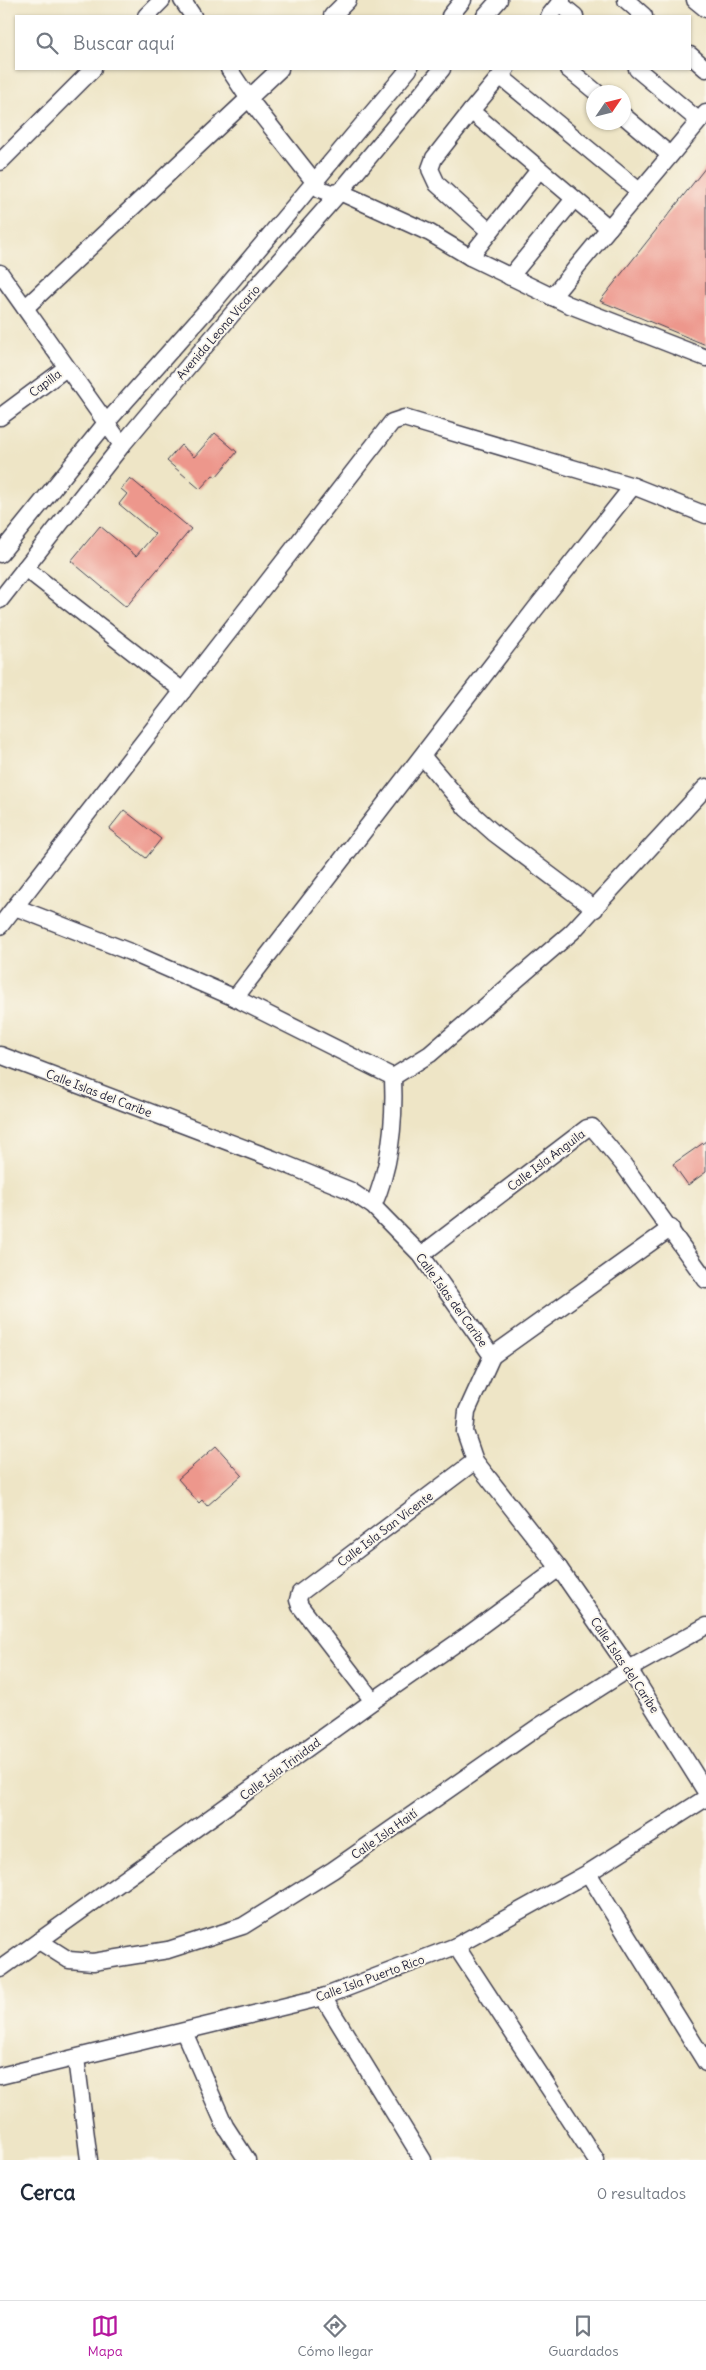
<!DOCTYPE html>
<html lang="es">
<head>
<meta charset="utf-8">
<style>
  body { margin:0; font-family:Delius,sans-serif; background:#f2f2f3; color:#1f2937 }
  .compass { position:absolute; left:586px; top:85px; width:45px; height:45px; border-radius:50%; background:#fff; box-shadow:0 1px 4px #0004; rotate:55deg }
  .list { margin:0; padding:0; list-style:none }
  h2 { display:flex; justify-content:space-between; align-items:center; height:65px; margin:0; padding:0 20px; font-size:21px }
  h2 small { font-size:16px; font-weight:400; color:#747a83 }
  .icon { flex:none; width:28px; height:28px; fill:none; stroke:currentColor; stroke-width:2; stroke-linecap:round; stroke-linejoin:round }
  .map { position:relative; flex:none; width:706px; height:2160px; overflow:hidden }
  .search { position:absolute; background:#fff; box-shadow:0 1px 4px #0004; left:15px; right:15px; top:15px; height:55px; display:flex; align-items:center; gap:12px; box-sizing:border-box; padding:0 18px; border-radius:0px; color:#747a83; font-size:19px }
  .sheet { height:140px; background:#fff }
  nav { display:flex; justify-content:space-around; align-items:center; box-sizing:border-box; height:70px; border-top:1px solid #e0e1e3; background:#fff; font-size:14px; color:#747a83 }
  nav a { display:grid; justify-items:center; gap:2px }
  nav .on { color:#b5179e }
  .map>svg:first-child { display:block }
  .building { fill:#ed978c }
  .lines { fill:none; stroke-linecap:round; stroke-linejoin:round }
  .minor-casing { stroke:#413f50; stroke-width:19 }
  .minor { stroke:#fff; stroke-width:16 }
  .labels { text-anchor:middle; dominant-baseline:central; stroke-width:4; stroke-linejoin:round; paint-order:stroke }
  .street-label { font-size:12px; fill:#22223b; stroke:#fbf7ec }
</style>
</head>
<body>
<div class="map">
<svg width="706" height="2160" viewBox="0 0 706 2160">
  <rect width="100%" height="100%" fill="#fbf7ec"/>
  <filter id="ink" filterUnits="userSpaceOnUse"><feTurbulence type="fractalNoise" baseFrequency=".02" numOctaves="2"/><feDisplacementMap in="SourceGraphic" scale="10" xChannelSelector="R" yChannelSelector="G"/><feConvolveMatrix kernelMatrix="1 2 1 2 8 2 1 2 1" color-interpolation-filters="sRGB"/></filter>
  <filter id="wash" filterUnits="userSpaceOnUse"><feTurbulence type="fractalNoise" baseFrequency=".0096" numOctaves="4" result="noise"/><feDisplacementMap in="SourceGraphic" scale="20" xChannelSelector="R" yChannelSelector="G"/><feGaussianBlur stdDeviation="1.12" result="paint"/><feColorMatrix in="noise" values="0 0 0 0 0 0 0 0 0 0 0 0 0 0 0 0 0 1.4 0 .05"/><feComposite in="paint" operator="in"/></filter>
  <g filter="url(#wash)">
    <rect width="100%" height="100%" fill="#eee5c6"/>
    <g id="blocks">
      <!-- building -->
      <g class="building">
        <path d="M706,167V345L600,301Z"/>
        <path d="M215,433L237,452L216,477L213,475L200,489L167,461L181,445L194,457Z"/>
        <path d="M130,478L191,529L126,607L71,561L100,526L136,556L155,534L119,504L127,494L121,489Z"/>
        <path d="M124,810L161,839L146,858L109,829Z"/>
        <path d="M706,1141V1172L688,1185L673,1164Z"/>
        <path d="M216,1446L242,1475L207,1506L202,1500L199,1503L178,1479Z"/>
      </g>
    </g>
  </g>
  <g filter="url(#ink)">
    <use href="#blocks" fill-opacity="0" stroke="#413f50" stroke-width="1"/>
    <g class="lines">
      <defs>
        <g id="minor">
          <path d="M182,0L193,16"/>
          <path d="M626,0L644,16"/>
          <path d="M695,0L706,9"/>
          <path d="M559,3L575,16"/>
          <path d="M146,16L162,0"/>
          <path d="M332,16L348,0"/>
          <path d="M450,16L463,0"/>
          <path d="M485,16L499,0"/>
          <path d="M549,16L562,0"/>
          <path d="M690,55L706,69"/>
          <path d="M229,69L249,99L320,189L331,193L340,192L430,233L470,257L567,304L706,358"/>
          <path d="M506,69L471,111L609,228L706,113"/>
          <path d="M568,69L596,92"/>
          <path d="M637,69L699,121"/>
          <path d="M500,76L639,191"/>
          <path d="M471,111L434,158L430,169L437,184L489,231"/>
          <path d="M624,116L670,155"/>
          <path d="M0,162L93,69"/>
          <path d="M470,257L539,170"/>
          <path d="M0,273L122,445"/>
          <path d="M510,277L574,199"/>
          <path d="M552,297L609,228"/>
          <path d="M25,308L280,69"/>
          <path d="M0,417L66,368"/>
          <path d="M0,554L106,423L213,303L409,69"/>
          <path d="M25,568L183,691"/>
          <path d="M0,600L122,445L233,313L340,192L442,69"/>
          <path d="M423,757L467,809L494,833L595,909"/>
          <path d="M15,907L130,952L235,998L393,1077"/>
          <path d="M0,926L392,422L404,418L633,486L706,515"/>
          <path d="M235,998L536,608L633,486"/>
          <path d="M0,1055L273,1159L349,1190L373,1206L421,1255L492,1356L467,1411L465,1432L475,1461L559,1568L629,1669L706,1792"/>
          <path d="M393,1077L430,1054L572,932L706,787"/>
          <path d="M373,1206C391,1166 395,1121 393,1077"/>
          <path d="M421,1255L587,1128L592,1127L623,1164L706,1280"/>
          <path d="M492,1356L671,1228"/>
          <path d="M373,1701L300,1606L298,1600L300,1593L475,1461"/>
          <path d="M588,1873L706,2063"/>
          <path d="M39,1941L69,1960L93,1962L168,1950L243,1926L333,1870L538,1727L629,1669L706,1626"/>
          <path d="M456,1946L596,2160"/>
          <path d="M0,1969L373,1701L468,1635L559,1568"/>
          <path d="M323,1997L423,2160"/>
          <path d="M184,2032L225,2126L247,2160"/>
          <path d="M76,2058L89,2160"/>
          <path d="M0,2076L323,1997L456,1946L588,1873L706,1798"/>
        </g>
      </defs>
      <!-- minor casing -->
      <use href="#minor" class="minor-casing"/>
      <!-- minor -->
      <use href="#minor" class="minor"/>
    </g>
  </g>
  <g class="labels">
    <!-- street labels -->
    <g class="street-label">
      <text transform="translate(218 332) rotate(-49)">Avenida Leona Vicario</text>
      <text transform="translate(45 383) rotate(-37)">Capilla</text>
      <text transform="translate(99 1093) rotate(21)">Calle Islas del Caribe</text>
      <text transform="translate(546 1160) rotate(-37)">Calle Isla Anguila</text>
      <text transform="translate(452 1300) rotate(54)">Calle Islas del Caribe</text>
      <text transform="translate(385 1529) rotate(-37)">Calle Isla San Vicente</text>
      <text transform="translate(625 1665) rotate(56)">Calle Islas del Caribe</text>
      <text transform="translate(280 1769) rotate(-36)">Calle Isla Trinidad</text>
      <text transform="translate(384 1834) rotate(-35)">Calle Isla Haití</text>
      <text transform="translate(370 1978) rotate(-20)">Calle Isla Puerto Rico</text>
    </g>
  </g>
</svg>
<svg class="compass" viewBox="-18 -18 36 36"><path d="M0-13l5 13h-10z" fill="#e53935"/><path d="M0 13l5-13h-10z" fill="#747a83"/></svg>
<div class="search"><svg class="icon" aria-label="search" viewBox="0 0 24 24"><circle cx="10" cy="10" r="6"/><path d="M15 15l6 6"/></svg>Buscar aquí</div>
</div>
<section class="sheet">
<h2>Cerca<small>0 resultados</small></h2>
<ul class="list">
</ul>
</section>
<nav>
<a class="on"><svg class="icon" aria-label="map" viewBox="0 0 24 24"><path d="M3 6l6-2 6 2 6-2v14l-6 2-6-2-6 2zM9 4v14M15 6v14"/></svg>Mapa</a>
<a><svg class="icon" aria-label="directions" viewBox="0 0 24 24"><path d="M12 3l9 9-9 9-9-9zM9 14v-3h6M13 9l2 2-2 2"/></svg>Cómo llegar</a>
<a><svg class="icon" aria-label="saved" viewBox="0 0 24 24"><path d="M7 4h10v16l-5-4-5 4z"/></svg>Guardados</a>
</nav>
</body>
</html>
